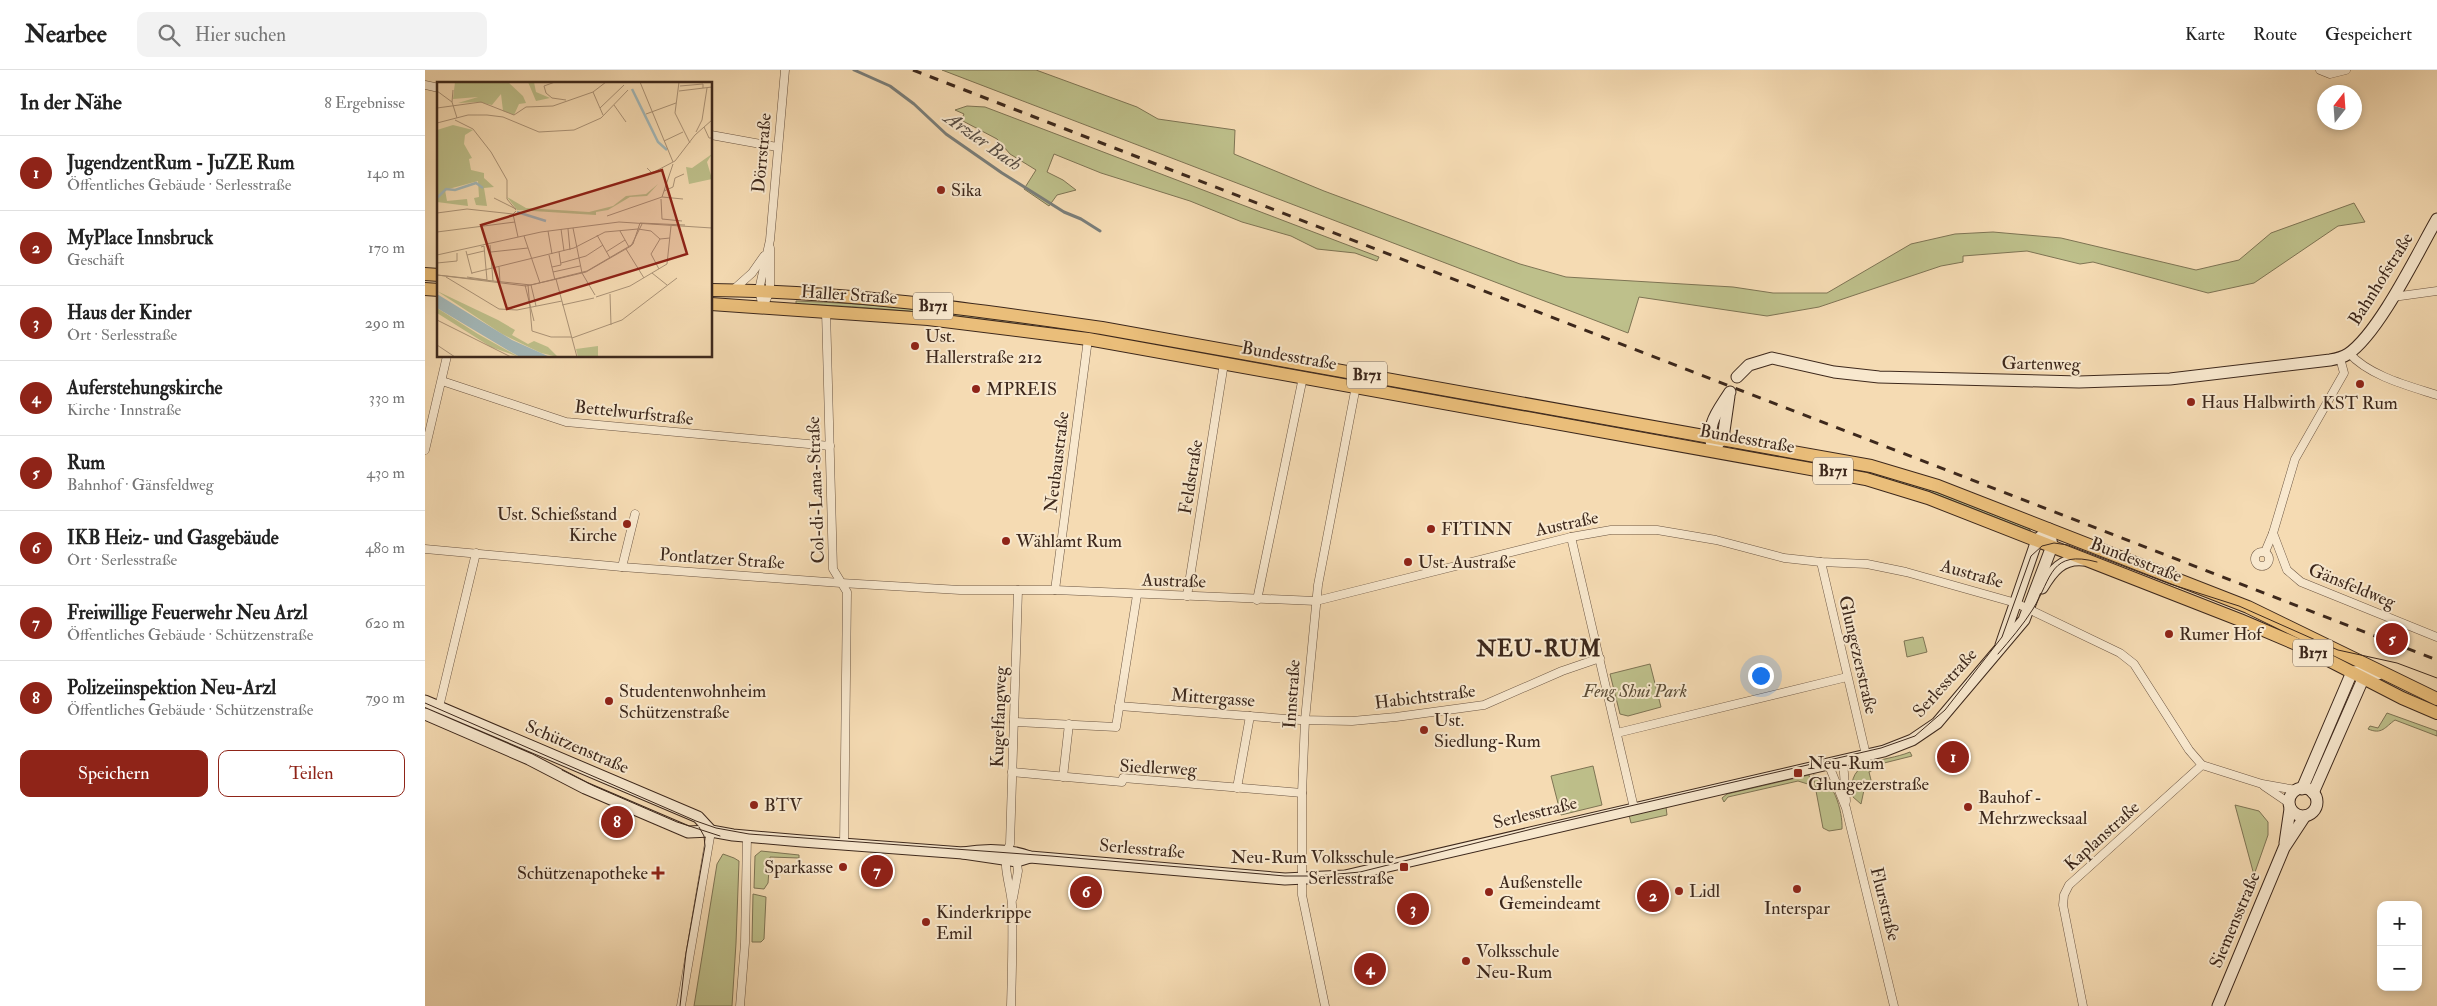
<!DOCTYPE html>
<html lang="de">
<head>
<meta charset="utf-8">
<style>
  body { margin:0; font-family:"IM FELL Double Pica",serif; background:#f2f2f2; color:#222 }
  .controls { position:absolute; right:15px; bottom:15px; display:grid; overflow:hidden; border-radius:10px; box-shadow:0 2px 8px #0003 }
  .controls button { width:45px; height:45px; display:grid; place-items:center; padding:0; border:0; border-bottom:1px solid #e0e0e0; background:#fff; color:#222; font:25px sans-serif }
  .compass { position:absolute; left:1892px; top:15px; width:45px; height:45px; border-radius:50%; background:#fff; box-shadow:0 2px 8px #0003; rotate:17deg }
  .you { position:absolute; left:1335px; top:605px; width:18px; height:18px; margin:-12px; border:4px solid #fff; border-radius:50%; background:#1a73e8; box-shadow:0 0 0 8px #1a73e833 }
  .badge { display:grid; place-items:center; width:32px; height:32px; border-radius:50%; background:#8f2418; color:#fff; font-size:16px; font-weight:700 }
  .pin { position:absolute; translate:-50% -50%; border:2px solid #fff; box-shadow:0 1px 5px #0006 }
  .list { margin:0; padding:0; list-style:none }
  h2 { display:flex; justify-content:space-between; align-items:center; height:65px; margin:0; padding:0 20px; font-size:21px }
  h2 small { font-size:16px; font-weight:400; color:#767676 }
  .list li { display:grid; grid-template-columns:32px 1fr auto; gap:15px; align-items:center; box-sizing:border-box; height:75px; padding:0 20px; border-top:1px solid #e0e0e0 }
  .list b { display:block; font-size:19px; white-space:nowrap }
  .list p { margin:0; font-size:16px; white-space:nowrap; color:#767676 }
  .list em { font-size:16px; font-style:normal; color:#767676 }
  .actions { display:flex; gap:10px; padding:15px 20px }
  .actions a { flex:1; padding:11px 0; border:1px solid #8f2418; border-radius:10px; text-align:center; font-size:18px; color:#8f2418 }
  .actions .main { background:#8f2418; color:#fff }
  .icon { flex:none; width:28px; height:28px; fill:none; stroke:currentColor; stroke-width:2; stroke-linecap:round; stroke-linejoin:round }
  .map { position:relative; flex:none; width:2012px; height:936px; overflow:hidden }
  header { display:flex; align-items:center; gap:30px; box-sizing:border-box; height:70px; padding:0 25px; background:#fff; border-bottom:1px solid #e0e0e0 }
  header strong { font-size:24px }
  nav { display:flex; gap:28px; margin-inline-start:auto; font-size:18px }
  .search { width:350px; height:45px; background:#f2f2f2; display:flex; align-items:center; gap:12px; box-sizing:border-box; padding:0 18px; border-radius:10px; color:#767676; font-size:19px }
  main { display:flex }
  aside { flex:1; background:#fff }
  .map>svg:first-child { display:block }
  .green { fill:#bec08b; stroke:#7e7454 }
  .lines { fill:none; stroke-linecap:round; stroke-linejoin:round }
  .stream { stroke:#7a7e7a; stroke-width:3 }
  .street-casing { stroke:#6b5542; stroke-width:9 }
  .secondary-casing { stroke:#3d281c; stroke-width:13 }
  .primary-casing { stroke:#3d281c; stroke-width:14 }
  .street { stroke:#f8e8ce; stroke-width:8 }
  .secondary { stroke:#f8e8ce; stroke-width:11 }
  .primary { stroke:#eabe7a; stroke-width:12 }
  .tram { stroke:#3d281c; stroke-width:1 }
  .rail { stroke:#3d281c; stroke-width:3; stroke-dasharray:9 9; stroke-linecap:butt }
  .poi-dot { fill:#8f2418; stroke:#f8e8ce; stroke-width:2 }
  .labels { text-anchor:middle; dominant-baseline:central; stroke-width:4; stroke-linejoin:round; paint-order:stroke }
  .shield { fill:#f8e8ce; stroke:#756251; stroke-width:1 }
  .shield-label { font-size:16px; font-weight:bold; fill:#3d281c }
  .street-label { font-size:18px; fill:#3d281c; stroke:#f8e8ce }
  .poi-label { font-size:18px; fill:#3d281c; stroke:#f8e8ce; text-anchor:start }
  .park-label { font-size:18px; font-style:italic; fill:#5d4e38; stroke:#f8e8ce }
  .water-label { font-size:19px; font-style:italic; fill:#564c43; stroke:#f8e8ce }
  .district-label { font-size:22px; font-weight:bold; letter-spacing:1px; fill:#3d281c; stroke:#f8e8ce }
  .inset-river { fill:none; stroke:#a3b8b9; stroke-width:2.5 }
  .inset-road { fill:none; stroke:#ab9377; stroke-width:1 }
  .view { fill:#8f2418; fill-opacity:0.15; stroke:#8f2418; stroke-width:2.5 }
  .inset-edge { fill:none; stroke:#3d281c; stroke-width:2.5 }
</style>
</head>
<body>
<header>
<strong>Nearbee</strong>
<div class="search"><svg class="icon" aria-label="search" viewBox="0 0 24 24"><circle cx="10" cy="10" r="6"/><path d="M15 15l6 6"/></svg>Hier suchen</div>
<nav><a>Karte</a><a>Route</a><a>Gespeichert</a></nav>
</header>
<main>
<aside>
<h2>In der Nähe<small>8 Ergebnisse</small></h2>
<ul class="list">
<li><span class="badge">1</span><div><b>JugendzentRum - JuZE Rum</b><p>Öffentliches Gebäude · Serlesstraße</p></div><em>140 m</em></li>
<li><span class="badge">2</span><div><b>MyPlace Innsbruck</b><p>Geschäft</p></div><em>170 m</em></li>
<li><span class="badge">3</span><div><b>Haus der Kinder</b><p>Ort · Serlesstraße</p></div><em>290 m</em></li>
<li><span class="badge">4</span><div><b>Auferstehungskirche</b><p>Kirche · Innstraße</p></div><em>330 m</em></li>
<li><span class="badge">5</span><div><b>Rum</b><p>Bahnhof · Gänsfeldweg</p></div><em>430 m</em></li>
<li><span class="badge">6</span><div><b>IKB Heiz- und Gasgebäude</b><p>Ort · Serlesstraße</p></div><em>480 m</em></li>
<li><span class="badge">7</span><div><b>Freiwillige Feuerwehr Neu Arzl</b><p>Öffentliches Gebäude · Schützenstraße</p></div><em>620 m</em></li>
<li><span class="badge">8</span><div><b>Polizeiinspektion Neu-Arzl</b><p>Öffentliches Gebäude · Schützenstraße</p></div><em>790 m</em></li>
</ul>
<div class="actions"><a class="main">Speichern</a><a>Teilen</a></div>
</aside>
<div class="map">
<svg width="2012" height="936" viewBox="0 0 2012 936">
  <rect width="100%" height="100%" fill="#f5dbb3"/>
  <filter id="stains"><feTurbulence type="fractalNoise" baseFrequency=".004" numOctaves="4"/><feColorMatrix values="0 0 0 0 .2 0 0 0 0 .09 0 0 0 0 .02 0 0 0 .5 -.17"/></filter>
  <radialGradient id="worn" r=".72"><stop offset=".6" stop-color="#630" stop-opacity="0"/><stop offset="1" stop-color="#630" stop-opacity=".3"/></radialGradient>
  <!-- green -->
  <g class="green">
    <path d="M517,0H611L712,37L733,49L810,60L809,84L899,121L1095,194L1141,207L1308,217L1348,223H1402L1486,174L1530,164L1568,162L1636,168L1771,200L1814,190L1846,163L1929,133L1940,152L1913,156L1829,213L1783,223L1668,192L1655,194L1602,181L1538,186V192L1516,196L1394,237L1342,246L1214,227L1203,263Z"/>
    <path d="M542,36L560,37L954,187L952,191L930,183L892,179L866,166L817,152L765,131L676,103L629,84L622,102L638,110L651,120L632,125L624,136L599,119L611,100L585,84L572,69L536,50L539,44L530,40Z"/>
    <path d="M371,231C519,236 665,262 811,286L810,288C665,263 519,239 371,234Z"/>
    <path d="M1314,376L1451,402L1513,422L1603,458L1606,461L1508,423L1455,407L1313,379Z"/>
    <path d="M1498,567L1502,582L1482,587L1479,571Z"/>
    <path d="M1225,594L1236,637L1203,646L1195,644L1185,604Z"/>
    <path d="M1962,643L2012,661V666L1970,650C1960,657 1957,665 1943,659L1945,656L1953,658Z"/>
    <path d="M1485,682L1487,686L1447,696L1448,700L1444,702L1446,710L1439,720L1436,734L1428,727C1420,687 1459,693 1485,682Z"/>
    <path d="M1168,696L1177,735L1136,745L1126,706Z"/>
    <path d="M1384,705L1386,715L1373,711L1303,727L1299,732L1297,728L1302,724Z"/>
    <path d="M1388,705C1408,705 1418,742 1417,759L1404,761L1398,758Z"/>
    <path d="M1810,735L1834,741L1843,752V765L1829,805Z"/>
    <path d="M1241,737L1242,745L1206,753L1204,745Z"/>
    <path d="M336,781L374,785V788L345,787L343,813L339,819L329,818L330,786Z"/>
    <path d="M298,784L309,788L314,791L311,873L307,936H269L292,794Z"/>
    <path d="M328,824L341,827L339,869L336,872H327Z"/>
  </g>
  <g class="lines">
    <!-- stream -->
    <path class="stream" d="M429,0L465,16L489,34L521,64L577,103L639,142L656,149L675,161"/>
    <defs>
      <g id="street">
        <path d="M1895,0L1905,4L1921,0"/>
        <path d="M0,15L14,18"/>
        <path d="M286,65L352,77"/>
        <path d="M308,220L327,203L339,186"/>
        <path d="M1968,227L2012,221"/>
        <path d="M338,237L334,220L345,170L360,0"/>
        <path d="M338,237L345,221V178"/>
        <path d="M401,241L408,499L422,522L419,775"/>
        <path d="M1924,283C1944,306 1984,316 2012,325"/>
        <path d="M1915,288L1919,303L1870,389L1848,463L1862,500L1876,512L2012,567"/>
        <path d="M17,311L141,352L405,376"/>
        <path d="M0,380L22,286"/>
        <path d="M1146,467L1209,738"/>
        <path d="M0,479L197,497L416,513L535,520H630L891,531L1146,467L1186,460H1232L1291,470L1359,488L1396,492L1442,494L1481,502L1591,533L1695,583L1709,594L1764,680L1777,695L1837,714L1871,720"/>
        <circle cx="1837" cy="489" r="7"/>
        <path d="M1840,482L1848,463"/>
        <path d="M1396,492L1441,685"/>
        <path d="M197,497L210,444"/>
        <path d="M630,520L663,269"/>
        <path d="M762,526L799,293"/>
        <path d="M832,530L878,307"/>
        <path d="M694,636L875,650L927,651L971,647L1059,635L1137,601L1175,588"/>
        <path d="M14,637L51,483"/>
        <path d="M589,652L691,657L712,525"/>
        <path d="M1192,663L1422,607"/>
        <path d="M1418,690L1421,731"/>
        <path d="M1403,693L1421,738L1469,936"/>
        <path d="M587,702L697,712L698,708L877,723"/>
        <path d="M638,707L644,654"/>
        <path d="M1839,716L1864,733"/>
        <path d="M812,718L825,646"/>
        <path d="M588,828L593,801L591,787"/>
        <path d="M256,936L286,761"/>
        <path d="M315,936L320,873L322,766"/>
        <path d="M586,936C587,902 588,868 587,835C586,815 575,793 585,774L593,520"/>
        <path d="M900,936L877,825V723L880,650L893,515L931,316"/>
        <path d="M1658,936L1638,835L1639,825L1644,815L1777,695"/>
      </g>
      <g id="secondary">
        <path d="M1312,307L1324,295L1347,288L1409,302L1454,307L1654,312L1745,309L1905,290C1911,289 1917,288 1923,284C1954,263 1992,184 2012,149"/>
        <path d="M1292,375L1298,368L1304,326"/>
        <path d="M1288,381C1281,353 1291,344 1305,322"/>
        <path d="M1617,518C1627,501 1637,488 1658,490"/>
        <path d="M0,631L273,747L286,761"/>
        <path d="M0,644L104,689L160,718L263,762L286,761L308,765L377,771L538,783L592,791L605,787"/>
        <circle cx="1878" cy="732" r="14"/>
        <path d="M1877,719L1927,602L1941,601L1953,604"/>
        <path d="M1888,723L1938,609V601"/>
        <path d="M1860,773L1865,739"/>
        <path d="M538,783C561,779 583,779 605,787L860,809L920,806L1459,681L1487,670L1512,653L1599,550L1627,476L1624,459L1612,470L1576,575"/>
        <path d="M1793,936L1859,778L1880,746"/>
      </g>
      <g id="primary">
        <path d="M0,204L14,205"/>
        <path d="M0,219L14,220"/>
        <path d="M286,220C417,221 548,239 677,258L1446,396L1513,416L1823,537L2012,629"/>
        <path d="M286,234L503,249L663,269L1441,409L1503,428L1815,550L1876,576L1977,628L2012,643"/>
      </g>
    </defs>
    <!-- street casing -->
    <use href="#street" class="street-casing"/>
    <!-- secondary casing -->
    <use href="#secondary" class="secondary-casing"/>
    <!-- primary casing -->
    <use href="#primary" class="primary-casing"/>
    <!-- street -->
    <use href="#street" class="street"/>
    <!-- secondary -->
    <use href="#secondary" class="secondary"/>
    <!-- primary -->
    <use href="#primary" class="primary"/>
    <!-- tram -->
    <g class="tram">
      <path d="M1573,584C1585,570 1598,555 1608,539C1627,508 1625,479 1672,492"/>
      <path d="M0,633L271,751L291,758L324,764L626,786L860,806H892L935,802L1123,755L1456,678L1490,666L1520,640L1577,567L1606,486L1617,476L1629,473L1643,475L1745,514L1814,536L1913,580L1972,593L2012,608"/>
      <path d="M137,700L169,716L252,752L295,766"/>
      <path d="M255,936L261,883L280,776L279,766L274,757"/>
    </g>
    <!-- rail -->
    <path class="rail" d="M488,0L2012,590"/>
  </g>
  <!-- markers -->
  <g class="poi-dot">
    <circle cx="516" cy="120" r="5"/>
    <circle cx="490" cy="276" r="5"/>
    <circle cx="1935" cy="314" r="5"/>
    <circle cx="551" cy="319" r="5"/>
    <circle cx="1766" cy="332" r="5"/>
    <circle cx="202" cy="454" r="5"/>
    <circle cx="1006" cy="459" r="5"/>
    <circle cx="581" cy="471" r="5"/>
    <circle cx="983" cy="492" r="5"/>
    <circle cx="1744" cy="564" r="5"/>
    <circle cx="184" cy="631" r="5"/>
    <circle cx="999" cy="660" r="5"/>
    <rect x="1368" y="698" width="10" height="10" rx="2.5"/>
    <circle cx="329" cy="735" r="5"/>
    <circle cx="1543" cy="737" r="5"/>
    <circle cx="418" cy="797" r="5"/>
    <rect x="974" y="792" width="10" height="10" rx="2.5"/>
    <path d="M230.5 795.5h5v5h5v5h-5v5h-5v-5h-5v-5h5z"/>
    <circle cx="1372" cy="819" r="5"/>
    <circle cx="1254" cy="821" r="5"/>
    <circle cx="1064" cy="822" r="5"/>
    <circle cx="501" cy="852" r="5"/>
    <circle cx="1041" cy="891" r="5"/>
  </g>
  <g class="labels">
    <!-- shield labels -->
    <g class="shield">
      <rect x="488" y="222.5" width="40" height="27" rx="4"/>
      <rect x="922" y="291.5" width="40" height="27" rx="4"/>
      <rect x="1388" y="387.5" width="40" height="27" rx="4"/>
      <rect x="1868" y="569.5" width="40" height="27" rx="4"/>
    </g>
    <g class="shield-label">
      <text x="508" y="236">B171</text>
      <text x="942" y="305">B171</text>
      <text x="1408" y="401">B171</text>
      <text x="1888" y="583">B171</text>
    </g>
    <!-- street labels -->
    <g class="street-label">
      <text transform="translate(337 83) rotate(-85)">Dörrstraße</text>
      <text transform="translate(1956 209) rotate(-58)">Bahnhofstraße</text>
      <text transform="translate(424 225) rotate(4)">Haller Straße</text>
      <text transform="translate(864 286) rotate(10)">Bundesstraße</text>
      <text transform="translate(1616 294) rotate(1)">Gartenweg</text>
      <text transform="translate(209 343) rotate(6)">Bettelwurfstraße</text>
      <text transform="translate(1322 369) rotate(10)">Bundesstraße</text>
      <text transform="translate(632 392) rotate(-83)">Neubaustraße</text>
      <text transform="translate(766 407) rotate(-81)">Feldstraße</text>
      <text transform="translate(391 420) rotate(-92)">Col-di-Lana-Straße</text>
      <text transform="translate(1142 454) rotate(-12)">Austraße</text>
      <text transform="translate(297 489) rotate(4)">Pontlatzer Straße</text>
      <text transform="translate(1711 490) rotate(21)">Bundesstraße</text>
      <text transform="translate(1547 504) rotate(16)">Austraße</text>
      <text transform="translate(749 511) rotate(2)">Austraße</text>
      <text transform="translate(1927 516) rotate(22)">Gänsfeldweg</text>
      <text transform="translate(1433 585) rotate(77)">Glungezerstraße</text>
      <text transform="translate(1520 613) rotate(-48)">Serlesstraße</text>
      <text transform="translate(867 624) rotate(-86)">Innstraße</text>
      <text transform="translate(1000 627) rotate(-7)">Habichtstraße</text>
      <text transform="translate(788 628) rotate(4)">Mittergasse</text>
      <text transform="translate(574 647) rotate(-88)">Kugelfangweg</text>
      <text transform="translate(152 677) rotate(23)">Schützenstraße</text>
      <text transform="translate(733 698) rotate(3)">Siedlerweg</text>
      <text transform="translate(1110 743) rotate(-14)">Serlesstraße</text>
      <text transform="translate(1677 766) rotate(-42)">Kaplanstraße</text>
      <text transform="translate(717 779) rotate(5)">Serlesstraße</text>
      <text transform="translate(1460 834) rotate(76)">Flurstraße</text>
      <text transform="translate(1810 850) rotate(-67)">Siemensstraße</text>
    </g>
    <!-- poi labels -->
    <g class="poi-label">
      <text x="526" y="120">Sika</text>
      <text x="500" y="266">Ust.<tspan x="500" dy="21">Hallerstraße 212</tspan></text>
      <text x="561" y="319">MPREIS</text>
      <text x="1776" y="332">Haus Halbwirth</text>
      <text x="1935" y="333" text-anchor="middle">KST Rum</text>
      <text x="192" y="444" text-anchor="end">Ust. Schießstand<tspan x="192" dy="21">Kirche</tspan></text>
      <text x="1016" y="459">FITINN</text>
      <text x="591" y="471">Wählamt Rum</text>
      <text x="993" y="492">Ust. Austraße</text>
      <text x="1754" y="564">Rumer Hof</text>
      <text x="194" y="621">Studentenwohnheim<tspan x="194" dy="21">Schützenstraße</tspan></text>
      <text x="1009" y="650">Ust.<tspan x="1009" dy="21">Siedlung-Rum</tspan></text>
      <text x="1383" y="693">Neu-Rum<tspan x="1383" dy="21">Glungezerstraße</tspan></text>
      <text x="1553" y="727">Bauhof -<tspan x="1553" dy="21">Mehrzwecksaal</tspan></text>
      <text x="339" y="735">BTV</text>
      <text x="969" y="787" text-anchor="end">Neu-Rum Volksschule<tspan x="969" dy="21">Serlesstraße</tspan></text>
      <text x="408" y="797" text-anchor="end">Sparkasse</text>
      <text x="223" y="803" text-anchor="end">Schützenapotheke</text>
      <text x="1074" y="812">Außenstelle<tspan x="1074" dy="21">Gemeindeamt</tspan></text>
      <text x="1264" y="821">Lidl</text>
      <text x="1372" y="838" text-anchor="middle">Interspar</text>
      <text x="511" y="842">Kinderkrippe<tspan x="511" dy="21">Emil</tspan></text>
      <text x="1051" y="881">Volksschule<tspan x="1051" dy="21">Neu-Rum</tspan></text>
    </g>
    <!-- park labels -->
    <g class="park-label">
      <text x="1210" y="621">Feng Shui Park</text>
    </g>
    <!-- water labels -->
    <g class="water-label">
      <text transform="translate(558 71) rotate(35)">Arzler Bach</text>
    </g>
    <!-- district labels -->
    <g class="district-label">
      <text x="1114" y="579">NEU-RUM</text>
    </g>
  </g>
  <!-- overview -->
  <g transform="translate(12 12)">
    <rect width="275" height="275" fill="#f5dbb3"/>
    <path d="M18,0H71L86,14L89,21L82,22L77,33L66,29L64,12L55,23L41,20L21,21L41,15L16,17ZM91,0H97L99,10L113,16L99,19ZM16,43L36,48L28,53L27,62L35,76L32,77L34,88L47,91V96L57,105L47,106L50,124L39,123L37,116L42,115L41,99L8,108L10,119L30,117L31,124L0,120V48ZM275,72L270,80L275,97L252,102L249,85L255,86ZM221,102L210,114L193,115L171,128L159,130V133L80,128L70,115L89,126L152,130L176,124L189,114L209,112ZM0,209L61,238L78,248L75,253L91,262L97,259L111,265L121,275L104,271L65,252ZM0,226L41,252L82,275L54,265L0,231ZM161,264V275H141L139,267Z" fill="#bec08b"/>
    <path d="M0,212L75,258L113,275H83L74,270L0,226Z" fill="#a3b8b9"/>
    <path class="inset-river" d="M195,7L221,60L230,68M0,116L9,107L18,108L39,101L46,106M80,130L109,139"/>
    <path class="inset-road" d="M118,0L107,4L109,11L115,16L129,18M203,0L236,80M242,0L238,31L253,61M243,4L266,2V6M16,8L15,20L20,36M0,9L15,20M242,9L275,5M156,10L166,33M177,23L189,40M0,26L44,20L77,33L89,25L116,24L156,10L169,0M163,26L187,3M209,32L239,21M18,38L36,47L54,70L70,98V117L79,128M0,41L31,33H50L66,35L102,50L137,48L164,36L191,8M267,45L272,56H275M259,50L265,38L270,6M227,59L246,50M210,86L215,91L238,79L258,53L275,38M227,109L236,105L238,96L247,92M225,115L236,82M225,115L246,117M57,116L79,127M224,117L225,137L245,139M79,129L76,132L81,155M0,131L30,127L76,132M170,134L225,115M136,146L145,191L158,213M124,147L127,169M131,147L133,168M111,149L115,172M183,149L192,165M0,150L78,140M160,153L173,176M87,154L103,201M53,163L56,199M44,165L47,164L50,198M189,167L207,196M29,169L35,192M54,170L91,166M169,170L188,158M0,173L104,150L182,140L275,146M30,173L47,169M112,173L118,198M0,181L20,179V171M124,181L149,174L166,163M62,185L63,200M115,185L124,183L122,170M222,187L214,172L223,157M116,190L143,184M35,191L137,166L168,150L201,147L214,149L223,157L233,156M215,191L230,203M0,193L89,204L120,197M0,193L94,203L150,189L196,162L203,141L248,143M9,195L62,227L80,228L125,219M30,195L50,198M119,197L140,275M120,197L149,190L194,164L205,142M88,203L97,239M91,203L95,249L114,255H135M94,203L99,224M173,212L174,243M159,215L193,204L230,182L234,144M125,223L157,216M0,238L74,275M135,256L185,238L240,196M0,263L18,275"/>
    <path class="view" d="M225,88L250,172L70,227L44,143Z"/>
    <rect width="275" height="275" class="inset-edge"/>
  </g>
  <rect width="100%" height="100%" filter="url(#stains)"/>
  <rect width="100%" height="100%" fill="url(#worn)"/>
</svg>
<div class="controls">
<button>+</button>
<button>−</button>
</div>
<svg class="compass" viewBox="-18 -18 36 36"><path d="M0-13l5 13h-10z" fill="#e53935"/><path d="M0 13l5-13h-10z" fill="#767676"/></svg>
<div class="you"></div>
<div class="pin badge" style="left:1528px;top:687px">1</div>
<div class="pin badge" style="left:1228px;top:826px">2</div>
<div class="pin badge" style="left:988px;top:839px">3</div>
<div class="pin badge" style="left:945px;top:899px">4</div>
<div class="pin badge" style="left:1967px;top:569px">5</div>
<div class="pin badge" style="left:661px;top:822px">6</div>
<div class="pin badge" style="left:452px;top:801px">7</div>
<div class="pin badge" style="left:192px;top:752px">8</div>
</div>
</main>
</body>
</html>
